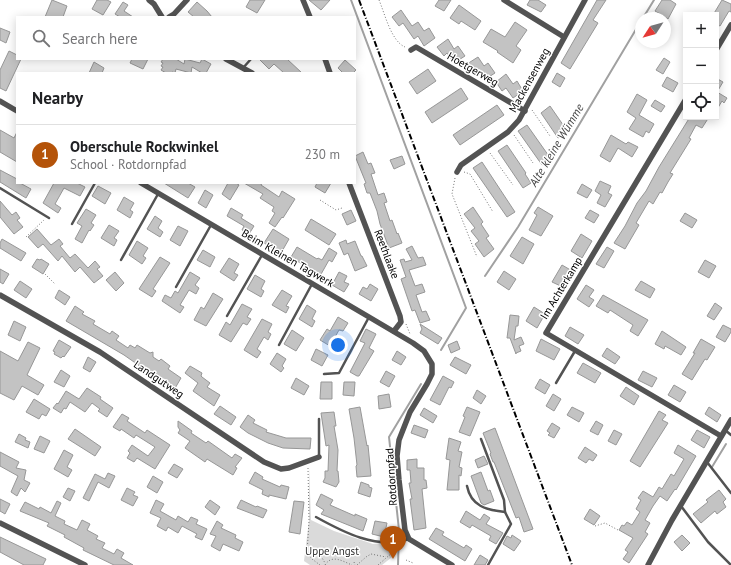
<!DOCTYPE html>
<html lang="en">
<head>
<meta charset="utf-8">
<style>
  body { margin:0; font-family:"PT Sans",sans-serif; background:#f6f6f6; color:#202124 }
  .controls { position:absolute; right:12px; top:12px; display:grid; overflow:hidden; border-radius:0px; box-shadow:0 2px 10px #0003 }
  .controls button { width:36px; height:36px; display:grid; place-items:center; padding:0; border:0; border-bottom:1px solid #e0e0e0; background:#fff; color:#202124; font:20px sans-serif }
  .compass { position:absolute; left:635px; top:12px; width:36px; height:36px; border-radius:50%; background:#fff; box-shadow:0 2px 10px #0003; rotate:234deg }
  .you { position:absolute; left:338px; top:345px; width:14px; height:14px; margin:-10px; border:3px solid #fff; border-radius:50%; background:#1a73e8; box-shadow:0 0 0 6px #1a73e833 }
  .badge { display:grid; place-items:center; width:26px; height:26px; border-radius:50%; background:#b45309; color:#fff; font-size:13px; font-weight:700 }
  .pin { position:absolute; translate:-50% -33px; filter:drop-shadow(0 1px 2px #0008) }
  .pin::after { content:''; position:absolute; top:21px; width:14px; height:12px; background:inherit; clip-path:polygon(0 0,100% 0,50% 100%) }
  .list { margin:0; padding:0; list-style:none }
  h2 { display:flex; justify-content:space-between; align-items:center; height:52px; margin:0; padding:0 16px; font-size:17px }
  h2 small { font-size:13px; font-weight:400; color:#757577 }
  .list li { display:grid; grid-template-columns:26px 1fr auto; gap:12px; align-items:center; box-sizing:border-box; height:60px; padding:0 16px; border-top:1px solid #e0e0e0 }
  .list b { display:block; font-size:15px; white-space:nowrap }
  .list p { margin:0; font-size:13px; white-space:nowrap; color:#757577 }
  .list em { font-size:13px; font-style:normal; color:#757577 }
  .icon { flex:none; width:22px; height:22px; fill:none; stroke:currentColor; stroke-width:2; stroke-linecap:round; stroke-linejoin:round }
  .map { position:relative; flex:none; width:731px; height:565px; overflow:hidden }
  .search { position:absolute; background:#fff; box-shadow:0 2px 10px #0003; left:16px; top:16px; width:340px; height:44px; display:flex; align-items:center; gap:10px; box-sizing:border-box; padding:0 14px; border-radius:0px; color:#757577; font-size:15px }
  .panel { position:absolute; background:#fff; box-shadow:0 2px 10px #0003; left:16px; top:72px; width:340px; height:112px; border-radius:0px }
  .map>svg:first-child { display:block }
  .green { fill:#dadada }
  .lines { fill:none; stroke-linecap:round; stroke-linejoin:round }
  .stream { stroke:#a1a1a1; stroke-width:2 }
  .building { fill:#c3c3c3; stroke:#979797 }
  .path { stroke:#757575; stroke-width:1; stroke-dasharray:1 2; stroke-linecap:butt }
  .lane { stroke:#535353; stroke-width:2.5 }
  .street { stroke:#535353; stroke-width:5.5 }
  .rail { stroke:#000; stroke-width:2; stroke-dasharray:6 2 1 2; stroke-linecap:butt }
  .labels { text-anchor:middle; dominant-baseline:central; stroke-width:3; stroke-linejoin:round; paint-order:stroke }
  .street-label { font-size:11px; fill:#000; stroke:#fff }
  .park-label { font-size:11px; fill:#313131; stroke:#fff }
  .water-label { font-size:12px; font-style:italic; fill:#424242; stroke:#fff }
</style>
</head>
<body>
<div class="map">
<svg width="731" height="565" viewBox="0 0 731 565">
  <rect width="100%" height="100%" fill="#fff"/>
  <!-- green -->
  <path class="green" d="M309,466L311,520L334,531L373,544L396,542V554L382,565H310L304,561L309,521Z"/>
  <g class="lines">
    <!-- stream -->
    <g class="stream">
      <path d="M351,0L466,308L441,350"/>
      <path d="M643,18L654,0"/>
      <path d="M485,276L518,227L641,21"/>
      <path d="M712,467L726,444"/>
      <path d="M398,565L399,530L389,437L421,384"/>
    </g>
  </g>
  <!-- building -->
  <g class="building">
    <path d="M52,0L67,6L63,17H45Z"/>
    <path d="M97,0H107L111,2L103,15L92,9Z"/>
    <path d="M250,0H265L257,13L246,7Z"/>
    <path d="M309,0H330L321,10Z"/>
    <path d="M439,0H451L444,11L435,6Z"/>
    <path d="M530,0H538L546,5L541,12L527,5Z"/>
    <path d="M597,0H606L593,20L598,23L570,69L561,63Z"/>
    <path d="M662,0H670L676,4L668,19L655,11Z"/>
    <path d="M722,0L731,4V12L729,11L720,26L716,24V15H713Z"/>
    <path d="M123,2L128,5L124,11L133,17H120L115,14Z"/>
    <path d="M197,2L207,11L212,17H194L188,12Z"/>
    <path d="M459,5L481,21L475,30L461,21L459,24L450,18Z"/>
    <path d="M401,10L412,26L418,22L424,31L429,28L435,38L424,46L418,36L414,39L403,23L399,26L392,17Z"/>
    <path d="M515,22L527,30L516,46L521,50L513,63L497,52L498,51L483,42L491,29L505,37Z"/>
    <path d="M0,28L10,32L6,43L0,40Z"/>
    <path d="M448,39L454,49L458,46L465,56L454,63L447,53L444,56L437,47Z"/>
    <path d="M9,51L17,55V59H21L6,91L0,88V70Z"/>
    <path d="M478,57L484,66L488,63L495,73L484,80L477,71L474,73L467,64Z"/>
    <path d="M664,58L670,62L663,74L656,70Z"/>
    <path d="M132,59H148L143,69L130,63Z"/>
    <path d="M163,59H176L184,64L185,59L200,63L202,59L211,64L206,73H202L192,67L191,73L176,69L175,73L172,72L171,73H166L161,70L163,67L161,66L163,63L161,62Z"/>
    <path d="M259,59H287L302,73H284L274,64L269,69Z"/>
    <path d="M345,60L356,70L353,73H343L338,68Z"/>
    <path d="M94,62L104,68L102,73H89Z"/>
    <path d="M428,69L436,81L417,94L409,82Z"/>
    <path d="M557,73L565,78L560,87L552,82Z"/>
    <path d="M506,74L513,84L517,81L523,91L513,98L506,88L502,91L496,82Z"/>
    <path d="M667,77L678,83L673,92L662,86Z"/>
    <path d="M716,78L723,82L717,92L727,98L724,103L722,101L716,111Z"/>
    <path d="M461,88L468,99L432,123L425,112Z"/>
    <path d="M637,94L647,100L639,115L654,124L649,133L646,131L643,137L629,129L636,118L627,112Z"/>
    <path d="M655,100L665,106L661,112L651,106Z"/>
    <path d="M497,105L504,115L460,145L453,135Z"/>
    <path d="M550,106L568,132L558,138L541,113Z"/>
    <path d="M690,117H709L702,128L696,125L689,138L691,139L670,173L673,174L668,182L662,193L660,192L653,204L649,201L636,223L639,225L625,249L614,243L625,226L637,203L646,191L659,167Z"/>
    <path d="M527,125L551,159L542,165L518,131Z"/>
    <path d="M0,130L14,138L17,132V162L0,152Z"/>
    <path d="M611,135L626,144L628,142L638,147L632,157L618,148L610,162L600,156Z"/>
    <path d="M507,145L526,173L525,174L531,183L523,188L498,151Z"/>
    <path d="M363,152L368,164L371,163L375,173L371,174L378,195L384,193L387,202L384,203L390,221L392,220L397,234L398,233L402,243L389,248L380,224L377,211L370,193H367L364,184L366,183L355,156Z"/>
    <path d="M402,156L405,164L394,169L390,160Z"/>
    <path d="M482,162L515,212L507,217L473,168Z"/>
    <path d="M0,170L17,179V183H20L31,189L26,198L0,182Z"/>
    <path d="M600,181L611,186L608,193L612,195L605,207L597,203L601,195L595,191Z"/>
    <path d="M54,183H77L85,187L80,196L64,188L55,204L61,208L58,213L43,203Z"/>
    <path d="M164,183H188L195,187L188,198Z"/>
    <path d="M228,183H236L239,185L230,200L222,194Z"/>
    <path d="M244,183H262L261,185L279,197L282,191L295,199L283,218L282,217L275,227L269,223L275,213L272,211L274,207L260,198L263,194Z"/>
    <path d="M317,183H331L325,193L315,187Z"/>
    <path d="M582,184L592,190L587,198L577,193Z"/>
    <path d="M98,186L111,193L105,204L92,196Z"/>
    <path d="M205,190L213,195L206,208L198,203Z"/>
    <path d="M124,197L134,203L130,210L133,212L130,218L117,210Z"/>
    <path d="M0,201L12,215L16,212L20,218L17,220L23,227L14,234L0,217Z"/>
    <path d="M473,207L483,222L481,224L489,236L486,238L494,249L484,257L475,244L479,241L471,231L475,228L464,214Z"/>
    <path d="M538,207L553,216L541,236L529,230L537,215L534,213Z"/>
    <path d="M231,208L243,215L241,218L254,226L249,234L242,230L244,226L227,216Z"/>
    <path d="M86,209L96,215L91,223L94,225L90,231L89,230L82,243L75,239L82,226L77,223Z"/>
    <path d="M351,210L356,221L347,225L342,214Z"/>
    <path d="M590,210L599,215L594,223L585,218Z"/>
    <path d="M685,213L697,220L692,228L680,221Z"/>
    <path d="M155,216L162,221L158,228L163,232L160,237L147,229Z"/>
    <path d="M311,219L336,234L329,245L305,230Z"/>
    <path d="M109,225L119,231L114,238L117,240L114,246L101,238Z"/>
    <path d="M178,226L188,231L180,246L170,240Z"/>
    <path d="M37,229L51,245L59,239L63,244L60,246L70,258L75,254L88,268L95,261L100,267L97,269L103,276L94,283L80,267L75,272L62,256L58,261L43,244L38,248L28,237Z"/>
    <path d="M273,229L289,239L281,253L264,243Z"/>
    <path d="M581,234L592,241L582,258L571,251Z"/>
    <path d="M522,237L534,244L523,264L510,256Z"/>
    <path d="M2,239L26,253L21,261L0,248V243Z"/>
    <path d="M346,240L347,244L355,241L361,256H362L367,266L355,271L348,253L344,255L339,243Z"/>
    <path d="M137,241L148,248L143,256L146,258L142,264L129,255Z"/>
    <path d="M412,246L418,258L423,257L426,265L409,270L415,286L422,284L425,292L416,295L422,312L426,311L430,320L420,323L415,310L412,311L401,279L406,277L400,260L404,259L405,262L412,260L406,249Z"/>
    <path d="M297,247L317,259L318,258L322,260L329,248L337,253L332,262L329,260L320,276L291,257Z"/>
    <path d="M607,247L614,251L604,268L596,264Z"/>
    <path d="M203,250L215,257L210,267L197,260Z"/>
    <path d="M160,257L170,263L153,289L156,291L152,297L139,289Z"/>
    <path d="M229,258L239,264L234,273L238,275L234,281L220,272Z"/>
    <path d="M37,259L40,260L41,259L49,264L43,274L32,267Z"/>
    <path d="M705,260L716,266L709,278L698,272Z"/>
    <path d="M562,265L574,272L565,288L552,282Z"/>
    <path d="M0,269L9,274L3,284L0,282Z"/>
    <path d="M504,271L516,279L509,290L497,282Z"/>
    <path d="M115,272L124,283L116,291L106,280Z"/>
    <path d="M190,272L200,278L195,285L199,288L196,294L189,290L180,305L184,307L180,313L162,301L165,295L171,298L175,291L178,293Z"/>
    <path d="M339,272L347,276L344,282L349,284L344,292L332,285Z"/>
    <path d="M255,275L265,281L261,289L264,291L261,297L247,289Z"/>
    <path d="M20,281L32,289L26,298L14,290Z"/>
    <path d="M641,281L655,289L650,298L635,290Z"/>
    <path d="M370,284L378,289L371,301L359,294L363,287L367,289Z"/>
    <path d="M586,285L594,290L589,297L594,300L589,307L577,299Z"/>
    <path d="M59,290L70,297L65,305L55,298Z"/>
    <path d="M282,290L292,296L286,306L289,307L286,313L272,305Z"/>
    <path d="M213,293L223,299L206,326L194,320L201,307L204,309Z"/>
    <path d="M603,295L648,320L638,336L630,331L633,325L610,310L608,313L596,306Z"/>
    <path d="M715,303L722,308L714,320L707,316Z"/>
    <path d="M242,304L252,309L247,317L251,319L247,325L243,323L231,342L219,335L226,322L230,325Z"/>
    <path d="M307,305L316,311L312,319L315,321L312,327L299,319Z"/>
    <path d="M75,306L84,312L82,314L95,321L93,324L110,334L112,331L119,336L116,340L128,348L130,345L135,348L137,345L150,353L153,352V357L159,361L161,359L170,366L168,369L181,378L174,390L124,355L66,321Z"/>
    <path d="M534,307L545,314L537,328L526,321Z"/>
    <path d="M510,315L519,316L518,326H516L514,340L521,337L524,344L519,346L521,351L516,353V354L510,338H507Z"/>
    <path d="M338,317L348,323L343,331L339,330L330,346L320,340L327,329L330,331Z"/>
    <path d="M262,319L272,324L268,332L271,334L268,340L264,337L257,349L261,352L257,358L244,350Z"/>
    <path d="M14,321L26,327L20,341L8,335Z"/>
    <path d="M420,324L442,338L438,344L420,333L422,329Z"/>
    <path d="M723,325L731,329V332L725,342L716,337Z"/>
    <path d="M570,327L584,335L578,344L565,336Z"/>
    <path d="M366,329L376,334L369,348L374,351L359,376H357L350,372L365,343L360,341Z"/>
    <path d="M292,330L304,338L296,351L284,344Z"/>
    <path d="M662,331L686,347L681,355L665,346L664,349L655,344Z"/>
    <path d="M541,339L560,349L554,360L536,351Z"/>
    <path d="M701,339L715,347L707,360L705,359L692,380L682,374L695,353H693Z"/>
    <path d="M59,340L71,347L64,357L63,356L61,358L54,354L55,352L53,351Z"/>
    <path d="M457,341L460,349L451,353L448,345Z"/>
    <path d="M28,342L40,348L27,375L44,385L38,395L22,386L14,400L0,393V351L18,361Z"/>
    <path d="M607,348L620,357L615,364L602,356Z"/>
    <path d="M316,349L328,355L322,366L311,360Z"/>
    <path d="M397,351L406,357L401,365L392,360Z"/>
    <path d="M277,353L286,359L282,366L284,368L281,372L270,364Z"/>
    <path d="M88,357L96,362L90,372L83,368Z"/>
    <path d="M455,357L471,365L466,374L450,365Z"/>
    <path d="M583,363L601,373L595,383L577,373Z"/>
    <path d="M190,366L202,373L201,376L202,377L210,383L207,387L220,395L214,406L193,391L198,383L185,373Z"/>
    <path d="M61,370L70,376L64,387L54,382Z"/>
    <path d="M386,371L395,376L389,387L380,382Z"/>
    <path d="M643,371L657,378L652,387L638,380Z"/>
    <path d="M443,376L454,382L451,388L449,387L440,405L430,400Z"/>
    <path d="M296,378L309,386L304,395L291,388Z"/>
    <path d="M540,379L550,385L545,394L535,388Z"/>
    <path d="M321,382H332V399H320Z"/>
    <path d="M344,382H355L354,396L343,395Z"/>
    <path d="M674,385L686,392L680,402L668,395Z"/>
    <path d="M626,387L639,396L634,405L620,396Z"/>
    <path d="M87,388L101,397L100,399L113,408L107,417L98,411L100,409L92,403L85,412L70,402L66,409L64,408L61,413L53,408L57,403L58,404L66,391L79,399Z"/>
    <path d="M477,390L486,396L481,404L473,398Z"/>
    <path d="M389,394L391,407L379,409L378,396Z"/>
    <path d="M553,394L561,399L554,411L546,406Z"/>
    <path d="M34,399L50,409L46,416L42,414L39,419L26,412Z"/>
    <path d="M220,406L236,417L231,425L214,414Z"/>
    <path d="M360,407L367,446L368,445L371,476L357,477L356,466L357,465L354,438L349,409Z"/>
    <path d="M467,407L480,412L470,436L459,432L465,417L463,416Z"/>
    <path d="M572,407L584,413L579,422L567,415Z"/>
    <path d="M709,407L721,415L717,422L705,414Z"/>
    <path d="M424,408L437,416L433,423L420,415Z"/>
    <path d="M659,411L666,415L662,420L668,423L640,467L630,461Z"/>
    <path d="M334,412L336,426H334L338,450L337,471H338L339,482L336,487L323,482L325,478V471H328L329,445L326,446L321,413Z"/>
    <path d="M122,414L129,418L127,421L145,433L147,430L170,445L155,469L137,458L134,462L127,458L130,453L128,451L132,445L148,456L155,447L136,435L134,438L121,429L120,431L113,427Z"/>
    <path d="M248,415L255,420L253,423L267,430L266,432L286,438H311L310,449L283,448L268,443L248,433L240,427Z"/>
    <path d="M178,421L192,431L191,433L206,443L208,441L232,458L235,454L242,458L235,467L237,468L233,475L207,459L205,462L185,448L190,441L178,433L180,430L178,427Z"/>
    <path d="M596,421L603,425L598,435L590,431Z"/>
    <path d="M552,423L560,428L554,438L548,435L550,433L547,431Z"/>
    <path d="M414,425L428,430L425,438L411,433Z"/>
    <path d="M495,428L533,529L524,532L519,517L516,518L494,462H493L490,454L491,453L483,433Z"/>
    <path d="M75,429L101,447L95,456L68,439Z"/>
    <path d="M614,430L622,434L616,445L608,441Z"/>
    <path d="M697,430L710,437L704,448L691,440Z"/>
    <path d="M19,434L26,438L25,440L30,442L28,448L15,442Z"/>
    <path d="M40,436L50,441L44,453L34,449Z"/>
    <path d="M449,438L461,442L458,451L462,452L459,467L462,468L461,476L459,475V490H447L450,460L446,459Z"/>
    <path d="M678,445L696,456L676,490L675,489L667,501L660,496L653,506L645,520L650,523L645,532L648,534L629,563L623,559L628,552L625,550L633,538L619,530L622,525L624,526L627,522L632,525L640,512L636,509L641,500L638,498L643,491L653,497L659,487L662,489L671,474L674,476L684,459L674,453Z"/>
    <path d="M585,447L597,455L593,461L589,459L586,463L578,458Z"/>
    <path d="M64,450L73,455L67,467L72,470L68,477L54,469Z"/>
    <path d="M0,452L19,462L16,468L26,470L24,480L30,483L25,492L21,488L17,496L11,492L18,476L0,466Z"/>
    <path d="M484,456L488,464L478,468L475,460Z"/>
    <path d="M417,459V468H424V480H426L427,488L422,489L426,528L414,530L410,499H412L409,483H411L410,470H407V460Z"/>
    <path d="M174,464L183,469L177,478L168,473Z"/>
    <path d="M255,472L263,477L262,479L280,487L281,485L289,487L286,499L269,495V497L262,494L263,490L249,483Z"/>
    <path d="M481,472L488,491L490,490L494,501L484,505L481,503L471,476Z"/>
    <path d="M108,473L115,476L109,488L98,482L89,501L83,498L95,474L105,479Z"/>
    <path d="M153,476L163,482L157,493L147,487Z"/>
    <path d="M361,482L369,485V487L372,488L370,497L358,493Z"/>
    <path d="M68,488L75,491L70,501L63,497Z"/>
    <path d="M127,488L135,492L133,495L138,497L133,506L121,500Z"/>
    <path d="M719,490L726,499L723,502L726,507L717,514L715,511L701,523L693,514L708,502L706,500Z"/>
    <path d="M321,494L333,500L330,505L355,516V514L367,519L363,531L321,514L324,510L316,505Z"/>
    <path d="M0,499L10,504L5,514L0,511Z"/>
    <path d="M156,500L164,504L160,511L176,520L178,516L188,522L191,517L198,520L196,524L207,529L202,540L195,537L197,534L182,526L178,533L168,527L166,531L157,526L161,518L150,513Z"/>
    <path d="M210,500L220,507L215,515L205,507Z"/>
    <path d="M241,500L256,507L257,506L267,510L263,518L237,508Z"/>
    <path d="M57,501L61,503L55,516L65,521L64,524L77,530L82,520L90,524L87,530L98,536L96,539L105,543L102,548L114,554L117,549L124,553L121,558L133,565H114L83,550L84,548L64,537L65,535L47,526L49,523L20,511L25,502L39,509L40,507L51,513Z"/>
    <path d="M294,501L304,502L300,534L289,532Z"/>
    <path d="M590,509L600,516L594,525L584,519Z"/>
    <path d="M466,511L480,520L484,514L490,518L486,524L503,533L496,544L489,540L491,536L472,525L470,528L460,522Z"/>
    <path d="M217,521L223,525L221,528L236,535L235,538L243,542L239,551L223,544L220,551L211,546L216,536L210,534Z"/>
    <path d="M375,521L387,523L384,537L372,534Z"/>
    <path d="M436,528L444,532L442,535L464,548L466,545L472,549L465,561L429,539Z"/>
    <path d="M512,535L521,541L514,551L503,544L507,536L511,538Z"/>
    <path d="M682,535L690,543L682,551L674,542Z"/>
    <path d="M0,537L46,559L43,565H24L0,552Z"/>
    <path d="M480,555L488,560L485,565H474Z"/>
  </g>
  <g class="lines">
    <!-- path -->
    <g class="path">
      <path d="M379,0C385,14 391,41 405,47"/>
      <path d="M532,110L550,136"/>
      <path d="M514,135L533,163"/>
      <path d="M490,153L513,185"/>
      <path d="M464,172L470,174L493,212"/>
      <path d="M455,178L452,194L477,257"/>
      <path d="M320,200L336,210L342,208"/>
      <path d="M26,237L44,220"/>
      <path d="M45,274L55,284"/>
      <path d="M406,324L410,334"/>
      <path d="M308,468L309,521L307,553L312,559L320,565"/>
      <path d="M595,526L605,523L618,530"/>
      <path d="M321,556L325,563"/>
      <path d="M406,560L413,563"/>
      <path d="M354,562L355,565"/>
      <path d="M325,565C332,554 342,561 352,565"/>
      <path d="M357,565L366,557L371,554L386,557"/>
      <path d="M378,565L400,546"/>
    </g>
    <!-- lane -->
    <g class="lane">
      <path d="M243,68L251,59"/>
      <path d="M0,188L49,218"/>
      <path d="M72,224L95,183"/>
      <path d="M121,260L158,194"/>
      <path d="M176,287L211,225"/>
      <path d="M227,316L262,255"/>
      <path d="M279,345L312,284"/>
      <path d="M324,374L339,373L369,317"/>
      <path d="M556,383L575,351"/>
      <path d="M319,419V456"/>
      <path d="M725,430L731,435"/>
      <path d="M481,439L504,500L505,512L511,524L488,565"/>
      <path d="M707,462L731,493"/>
      <path d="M467,486C471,506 486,510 505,512"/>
      <path d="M681,506L708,542L731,565"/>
      <path d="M316,517C343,532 377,550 409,539"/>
    </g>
    <!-- street -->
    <g class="street">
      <path d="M149,0L154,4L162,17"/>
      <path d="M303,0L310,17"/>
      <path d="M504,0L564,37"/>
      <path d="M169,17L174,14L187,0"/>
      <path d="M411,50L416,47L525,111"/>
      <path d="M716,50L731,25"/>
      <path d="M226,59L252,73"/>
      <path d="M325,59L330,73"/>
      <path d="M686,99L546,333L721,436"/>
      <path d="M0,101L17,111"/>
      <path d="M457,172L461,165L508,132L519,120L585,0"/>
      <path d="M141,183L369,317L413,343L424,351L432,364V374L427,384L410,412L399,440L397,456L399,480L405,530L409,539L452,565"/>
      <path d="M349,183L400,316L401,322L394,331"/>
      <path d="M0,295L100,352L264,462L281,469L289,468L319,457"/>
      <path d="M0,523L85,565"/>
      <path d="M648,565L672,520L731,420"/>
    </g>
    <!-- rail -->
    <path class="rail" d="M359,0L572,565"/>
  </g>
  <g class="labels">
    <!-- street labels -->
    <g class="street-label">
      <text transform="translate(473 69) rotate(30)">Hoetgerweg</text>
      <text transform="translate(529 80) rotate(-61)">Mackensenweg</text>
      <text transform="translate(387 254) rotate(69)">Reethlaake</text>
      <text transform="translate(288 258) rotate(30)">Beim Kleinen Tagwerk</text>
      <text transform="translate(561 288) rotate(-59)">Im Achterkamp</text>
      <text transform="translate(159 379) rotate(34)">Landgutweg</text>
      <text transform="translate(391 477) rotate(-94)">Rotdornpfad</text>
    </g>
    <!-- park labels -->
    <g class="park-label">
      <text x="332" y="551">Uppe Angst</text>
    </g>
    <!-- water labels -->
    <g class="water-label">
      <text transform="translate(556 145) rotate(-59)">Alte kleine Wümme</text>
    </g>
  </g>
</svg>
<div class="controls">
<button>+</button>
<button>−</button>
<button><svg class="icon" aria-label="locate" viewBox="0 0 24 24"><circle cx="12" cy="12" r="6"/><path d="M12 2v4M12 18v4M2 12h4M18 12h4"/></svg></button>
</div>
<svg class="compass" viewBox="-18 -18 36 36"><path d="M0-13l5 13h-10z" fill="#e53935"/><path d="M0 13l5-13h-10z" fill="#757577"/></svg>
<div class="you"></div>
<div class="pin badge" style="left:393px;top:559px">1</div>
<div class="search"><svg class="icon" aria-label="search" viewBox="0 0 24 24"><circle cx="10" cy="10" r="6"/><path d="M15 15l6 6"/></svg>Search here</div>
<section class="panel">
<h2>Nearby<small></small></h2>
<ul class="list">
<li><span class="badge">1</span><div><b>Oberschule Rockwinkel</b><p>School · Rotdornpfad</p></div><em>230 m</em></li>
</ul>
</section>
</div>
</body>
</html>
